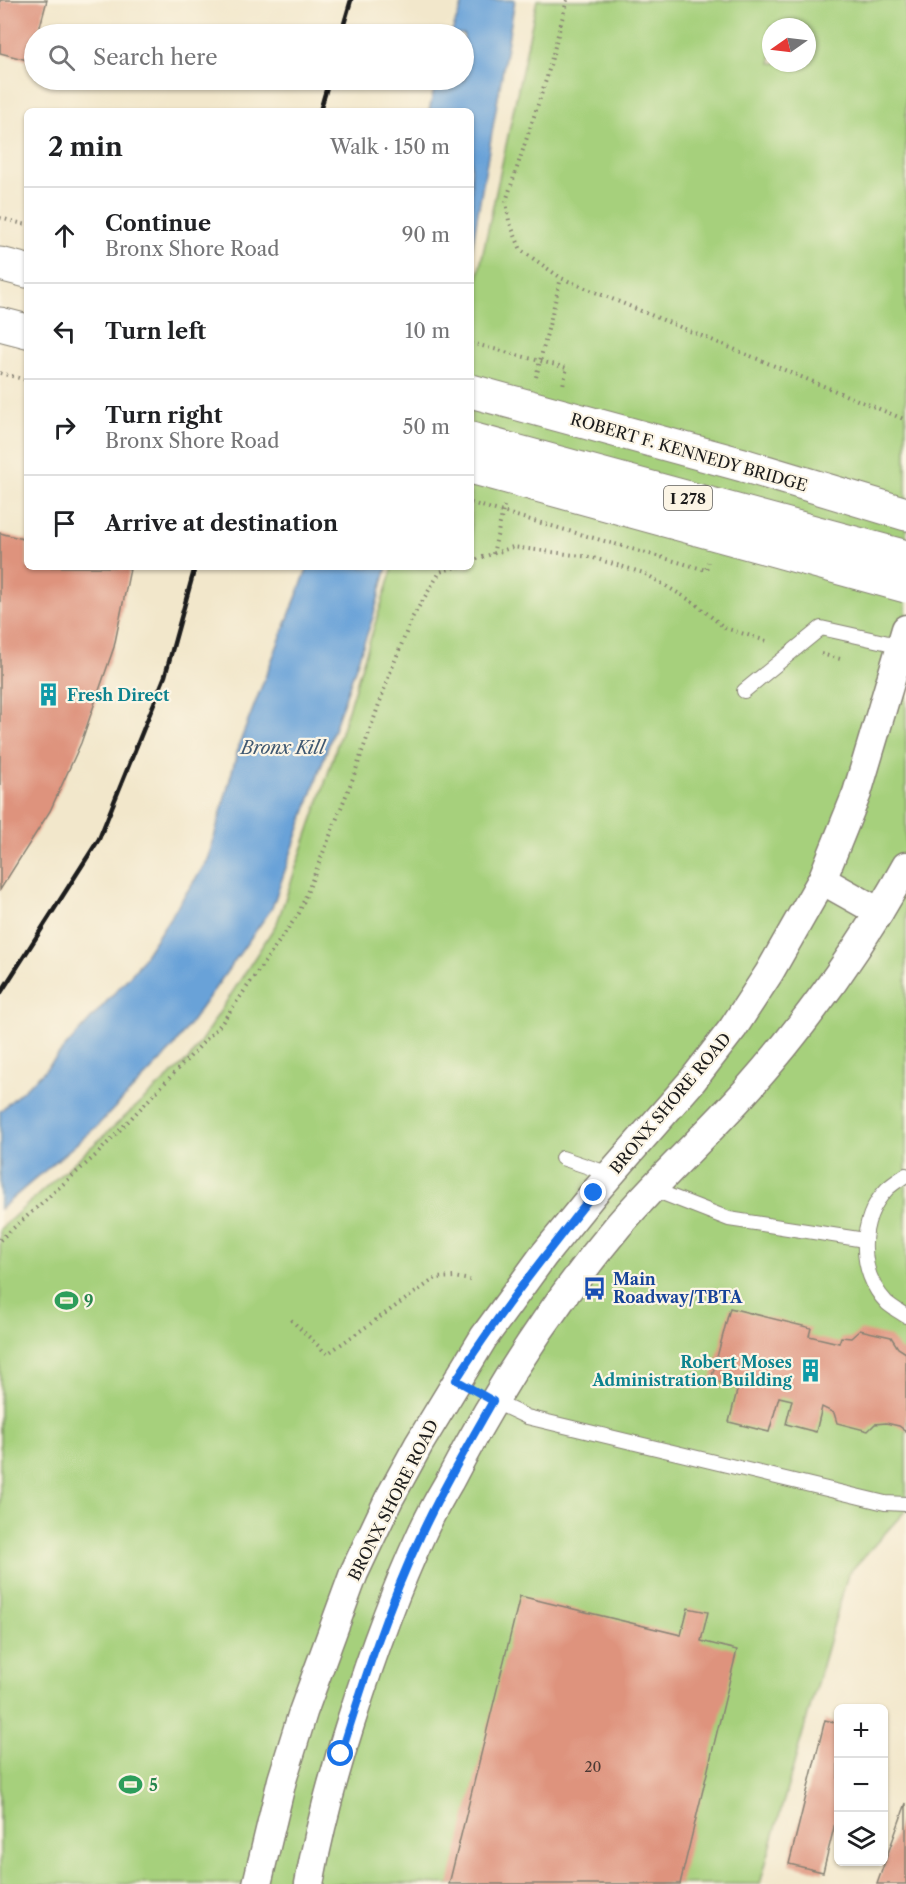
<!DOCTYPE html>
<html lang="en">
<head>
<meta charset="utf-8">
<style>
  body { margin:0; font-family:"Libre Caslon Text",serif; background:#f6f6f6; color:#202124 }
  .controls { position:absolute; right:18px; bottom:18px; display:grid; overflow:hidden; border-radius:9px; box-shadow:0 2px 4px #0004 }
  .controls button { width:54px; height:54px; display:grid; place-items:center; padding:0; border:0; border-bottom:2px solid #e0e0e0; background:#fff; color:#202124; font:30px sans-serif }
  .compass { position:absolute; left:762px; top:18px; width:54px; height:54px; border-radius:50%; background:#fff; box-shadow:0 2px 4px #0004; rotate:256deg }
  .stop { position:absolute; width:18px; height:18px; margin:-14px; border:4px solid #1a73e8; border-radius:50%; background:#fff }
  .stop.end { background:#1a73e8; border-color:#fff; box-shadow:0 2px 6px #0008 }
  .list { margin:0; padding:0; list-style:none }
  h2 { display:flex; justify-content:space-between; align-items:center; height:78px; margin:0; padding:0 24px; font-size:26px }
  h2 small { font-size:20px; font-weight:400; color:#757577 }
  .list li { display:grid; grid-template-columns:39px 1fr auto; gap:18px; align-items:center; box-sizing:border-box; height:96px; padding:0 24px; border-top:2px solid #e0e0e0 }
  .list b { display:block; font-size:22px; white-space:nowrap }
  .list p { margin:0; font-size:20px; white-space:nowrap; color:#757577 }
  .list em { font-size:20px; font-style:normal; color:#757577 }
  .icon { flex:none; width:33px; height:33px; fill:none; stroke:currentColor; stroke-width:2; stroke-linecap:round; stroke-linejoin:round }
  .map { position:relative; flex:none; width:906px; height:1884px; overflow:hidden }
  .search { position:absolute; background:#fff; box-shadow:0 2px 4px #0004; left:24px; top:24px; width:450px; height:66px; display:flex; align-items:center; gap:15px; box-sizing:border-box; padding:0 21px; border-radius:33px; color:#757577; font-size:22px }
  .panel { position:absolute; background:#fff; box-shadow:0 2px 4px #0004; left:24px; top:108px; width:450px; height:462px; border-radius:9px }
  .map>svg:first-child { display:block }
  .green { fill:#a6d07b; stroke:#61764c; stroke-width:1.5; fill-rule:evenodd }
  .water { fill:#69a2d8; stroke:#425f7a; stroke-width:1.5 }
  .building { fill:#de937d }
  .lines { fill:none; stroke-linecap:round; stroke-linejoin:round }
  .service-casing { stroke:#878274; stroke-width:16 }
  .minor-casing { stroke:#878274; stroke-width:31 }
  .motorway-casing { stroke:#878274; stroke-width:35 }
  .path { stroke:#878274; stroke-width:4; stroke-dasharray:1.5 4.5; stroke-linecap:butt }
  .service { stroke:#fff; stroke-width:14 }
  .minor { stroke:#fff; stroke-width:28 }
  .motorway { stroke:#fff; stroke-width:33 }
  .rail { stroke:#1c1c1c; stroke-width:4.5 }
  .motorway-bridge-casing { stroke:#878274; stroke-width:35; stroke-linecap:butt }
  .path-bridge { stroke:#878274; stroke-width:4; stroke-dasharray:1.5 4.5; stroke-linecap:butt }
  .motorway-bridge { stroke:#fff; stroke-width:33 }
  .route { stroke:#1a73e8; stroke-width:8 }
  .labels { text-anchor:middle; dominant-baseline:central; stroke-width:4.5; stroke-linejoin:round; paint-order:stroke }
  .number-label { font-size:14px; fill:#4c3a34 }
  .shield { fill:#fcf5e5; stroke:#5f5d58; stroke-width:1.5 }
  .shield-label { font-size:15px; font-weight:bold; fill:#1c1c1c }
  .street-label { font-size:16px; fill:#1c1c1c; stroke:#fcf5e5 }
  .culture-label { font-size:16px; font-weight:bold; fill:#0d838f; stroke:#fcf5e5; text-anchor:start }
  .transit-label { font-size:16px; font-weight:bold; fill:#164399; stroke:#fcf5e5; text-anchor:start }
  .leisure-label { font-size:16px; font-weight:bold; fill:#27864d; stroke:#fcf5e5; text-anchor:start }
  .water-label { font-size:18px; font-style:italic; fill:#3f5871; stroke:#fcf5e5 }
</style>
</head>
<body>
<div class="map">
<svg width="906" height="1884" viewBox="0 0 906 1884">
  <rect width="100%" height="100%" fill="#fcf5e5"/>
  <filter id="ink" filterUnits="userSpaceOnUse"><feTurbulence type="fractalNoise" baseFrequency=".0167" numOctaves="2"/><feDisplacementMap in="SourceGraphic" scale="12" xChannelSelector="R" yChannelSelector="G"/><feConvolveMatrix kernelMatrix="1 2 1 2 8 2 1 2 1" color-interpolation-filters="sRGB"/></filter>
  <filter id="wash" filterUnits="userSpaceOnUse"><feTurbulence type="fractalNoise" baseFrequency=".008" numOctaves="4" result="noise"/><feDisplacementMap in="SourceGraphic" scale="24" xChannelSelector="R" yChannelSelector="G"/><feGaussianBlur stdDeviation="1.35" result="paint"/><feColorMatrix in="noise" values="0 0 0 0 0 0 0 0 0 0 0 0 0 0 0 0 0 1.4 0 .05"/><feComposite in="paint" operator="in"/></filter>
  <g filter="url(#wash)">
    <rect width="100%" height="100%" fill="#f2e7cb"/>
    <!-- green -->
    <path class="green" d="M537,0H906V1510L848,1574L760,1884H0V1229L190,1058L277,923L324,786L393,567H471V309ZM771,27H807V63H771Z"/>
    <!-- water -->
    <g class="water">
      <path d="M464,0H515L471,253V111H429L436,80H464V34H451Z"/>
      <path d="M308,567H387L373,617L272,908L172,1049L97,1126L0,1209V1111L42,1073L136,969L208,860L240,742Z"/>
    </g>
    <g id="blocks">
      <!-- building -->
      <g class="building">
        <path d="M0,0H47L38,34H34V46L31,61L0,53Z"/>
        <path d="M0,533L27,540V567H125L130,569L114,647L81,743L50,811L0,890Z"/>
        <path d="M730,1308L811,1328L809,1336L839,1343L841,1337L851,1338L860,1330L891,1337L898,1348L906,1353V1431L899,1426L886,1423L875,1424L868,1431L837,1423L834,1413L822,1407L816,1432L786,1424L792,1400L779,1397L769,1432L729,1422L738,1387L711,1380Z"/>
        <path d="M520,1596L681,1635L688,1608L708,1612L701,1641L737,1650L680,1884H449Z"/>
        <path d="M825,1720L838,1723V1811L823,1872L789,1864Z"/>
        <path d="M906,1803V1884H877Z"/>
      </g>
    </g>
  </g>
  <g filter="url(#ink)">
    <use href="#blocks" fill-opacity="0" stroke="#878274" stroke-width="1.5"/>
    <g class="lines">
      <defs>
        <g id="service">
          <path d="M744,691L821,628L902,646"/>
          <path d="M562,1158L610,1174"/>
          <path d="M906,1175C900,1179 892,1184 887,1189C858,1219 857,1272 887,1303C893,1308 900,1312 906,1316"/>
          <path d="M652,1189L729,1219L865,1240"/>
          <path d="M493,1401L527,1417L885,1503L906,1504"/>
        </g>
        <g id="minor">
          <path d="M822,880L879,912"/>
          <path d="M257,1884L282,1780L303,1712L354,1573L389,1499L419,1444L484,1337L543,1256L594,1193L692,1081L733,1028L769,973L822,880L857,793L906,629"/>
          <path d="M309,1884C319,1829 334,1774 351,1721C371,1658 393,1595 421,1535C429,1517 439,1499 449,1482C496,1391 552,1305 618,1226C658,1179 705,1137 746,1091C809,1020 860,949 906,866"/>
        </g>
        <g id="motorway">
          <path d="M0,264L27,271"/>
          <path d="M0,324L27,331"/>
          <path d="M743,465L906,514"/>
        </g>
      </defs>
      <!-- service casing -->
      <use href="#service" class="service-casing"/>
      <!-- minor casing -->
      <use href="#minor" class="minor-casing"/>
      <!-- motorway casing -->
      <use href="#motorway" class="motorway-casing"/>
      <!-- path -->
      <g class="path">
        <path d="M567,0L547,77L506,201L509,221L521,250L561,278L906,420"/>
        <path d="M0,218L27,225"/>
        <path d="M0,373L27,380"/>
        <path d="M536,377L561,278"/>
        <path d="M493,554L504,506"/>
        <path d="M471,561L513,547L590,557L644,573L693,602L725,628L770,642"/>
        <path d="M821,654L844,660"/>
        <path d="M0,1240L96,1155L221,1024L299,913L353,778L390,673L412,618L440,572L455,567"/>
        <path d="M291,1320L327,1354L436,1278L454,1277L470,1280"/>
      </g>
      <!-- service -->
      <use href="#service" class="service"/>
      <!-- minor -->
      <use href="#minor" class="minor"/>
      <!-- motorway -->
      <use href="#motorway" class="motorway"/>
      <!-- rail -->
      <g class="rail">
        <path d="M341,34L351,0"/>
        <path d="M320,111L329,80"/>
        <path d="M0,994L99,839L165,676L195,567"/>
      </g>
      <defs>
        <g id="motorway-bridge">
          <path d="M471,391L743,465"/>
          <path d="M471,439L906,557"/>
          <path d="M471,467L906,586"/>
        </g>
      </defs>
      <!-- motorway-bridge casing -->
      <use href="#motorway-bridge" class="motorway-bridge-casing"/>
      <!-- path-bridge -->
      <g class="path-bridge">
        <path d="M471,343L567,368L563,385"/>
        <path d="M471,503L706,570L708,562"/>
      </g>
      <!-- motorway-bridge -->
      <use href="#motorway-bridge" class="motorway-bridge"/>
    </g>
  </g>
  <g class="lines" filter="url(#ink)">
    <!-- route -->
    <path class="route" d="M341,1754C364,1680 388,1605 421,1535C442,1489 468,1445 493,1401L456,1380C498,1314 546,1254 594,1193"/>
  </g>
  <!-- icons -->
  <defs>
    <symbol id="building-bare" viewBox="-9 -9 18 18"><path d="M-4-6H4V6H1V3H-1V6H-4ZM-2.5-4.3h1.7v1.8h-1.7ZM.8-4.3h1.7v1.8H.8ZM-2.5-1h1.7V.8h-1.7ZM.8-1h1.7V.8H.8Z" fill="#0f9aa8" stroke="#fcf5e5" stroke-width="2.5" paint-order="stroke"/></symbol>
    <symbol id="bus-bare" viewBox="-9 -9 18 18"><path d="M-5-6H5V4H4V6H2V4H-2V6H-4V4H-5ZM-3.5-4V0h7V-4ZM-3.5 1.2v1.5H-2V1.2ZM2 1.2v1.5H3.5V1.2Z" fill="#1a4fb4" stroke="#fcf5e5" stroke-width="2.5" paint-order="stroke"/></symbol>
    <symbol id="stadium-bare" viewBox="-9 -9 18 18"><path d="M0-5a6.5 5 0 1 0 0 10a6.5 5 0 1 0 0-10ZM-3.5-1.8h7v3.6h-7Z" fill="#2e9e5b" stroke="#fcf5e5" stroke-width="2.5" paint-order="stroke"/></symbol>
  </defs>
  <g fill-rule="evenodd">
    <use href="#building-bare" x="32" y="678" width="33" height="33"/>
    <use href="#bus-bare" x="578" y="1272" width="33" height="33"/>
    <use href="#stadium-bare" x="50" y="1284" width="33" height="33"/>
    <use href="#building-bare" x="794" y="1354" width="33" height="33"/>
    <use href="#stadium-bare" x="114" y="1768" width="33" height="33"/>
  </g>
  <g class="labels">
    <!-- number labels -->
    <g class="number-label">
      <text x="593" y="1767">20</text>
    </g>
    <!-- shield labels -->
    <rect class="shield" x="664" y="486" width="48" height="24" rx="4.5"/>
    <g class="shield-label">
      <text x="688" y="498">I 278</text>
    </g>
    <!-- street labels -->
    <g class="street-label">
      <text transform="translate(689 452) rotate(16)">ROBERT F. KENNEDY BRIDGE</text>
      <text transform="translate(670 1103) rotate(-50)">BRONX SHORE ROAD</text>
      <text transform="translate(393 1500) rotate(-63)">BRONX SHORE ROAD</text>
    </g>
    <!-- culture labels -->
    <g class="culture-label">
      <text x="67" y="695">Fresh Direct</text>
      <text x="792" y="1362" text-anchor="end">Robert Moses<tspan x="792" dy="18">Administration Building</tspan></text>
    </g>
    <!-- transit labels -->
    <g class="transit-label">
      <text x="613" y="1279">Main<tspan x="613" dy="18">Roadway/TBTA</tspan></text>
    </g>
    <!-- leisure labels -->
    <g class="leisure-label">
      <text x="84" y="1301">9</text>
      <text x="149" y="1785">5</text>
    </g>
    <!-- water labels -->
    <g class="water-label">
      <text x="283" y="748">Bronx Kill</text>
    </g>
  </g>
</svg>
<div class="controls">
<button>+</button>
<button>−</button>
<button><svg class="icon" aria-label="layers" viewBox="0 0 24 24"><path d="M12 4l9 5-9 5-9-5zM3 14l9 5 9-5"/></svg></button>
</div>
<svg class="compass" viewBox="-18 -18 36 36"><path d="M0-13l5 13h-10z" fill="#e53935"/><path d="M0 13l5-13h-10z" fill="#757577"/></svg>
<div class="stop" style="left:341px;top:1754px"></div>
<div class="stop end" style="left:594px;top:1193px"></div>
<div class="search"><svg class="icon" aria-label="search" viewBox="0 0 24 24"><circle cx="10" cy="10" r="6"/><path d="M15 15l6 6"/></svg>Search here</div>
<section class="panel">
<h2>2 min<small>Walk · 150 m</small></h2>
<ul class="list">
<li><svg class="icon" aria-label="ahead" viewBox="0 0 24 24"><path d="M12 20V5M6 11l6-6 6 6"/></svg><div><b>Continue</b><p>Bronx Shore Road</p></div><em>90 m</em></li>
<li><svg class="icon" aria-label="left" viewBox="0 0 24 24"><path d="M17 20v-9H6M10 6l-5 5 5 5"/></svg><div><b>Turn left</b></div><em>10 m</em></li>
<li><svg class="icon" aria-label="right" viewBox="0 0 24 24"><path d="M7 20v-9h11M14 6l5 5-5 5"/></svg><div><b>Turn right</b><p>Bronx Shore Road</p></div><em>50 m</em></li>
<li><svg class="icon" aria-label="arrive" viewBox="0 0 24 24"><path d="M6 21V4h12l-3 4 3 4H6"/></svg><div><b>Arrive at destination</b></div></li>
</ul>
</section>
</div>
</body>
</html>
